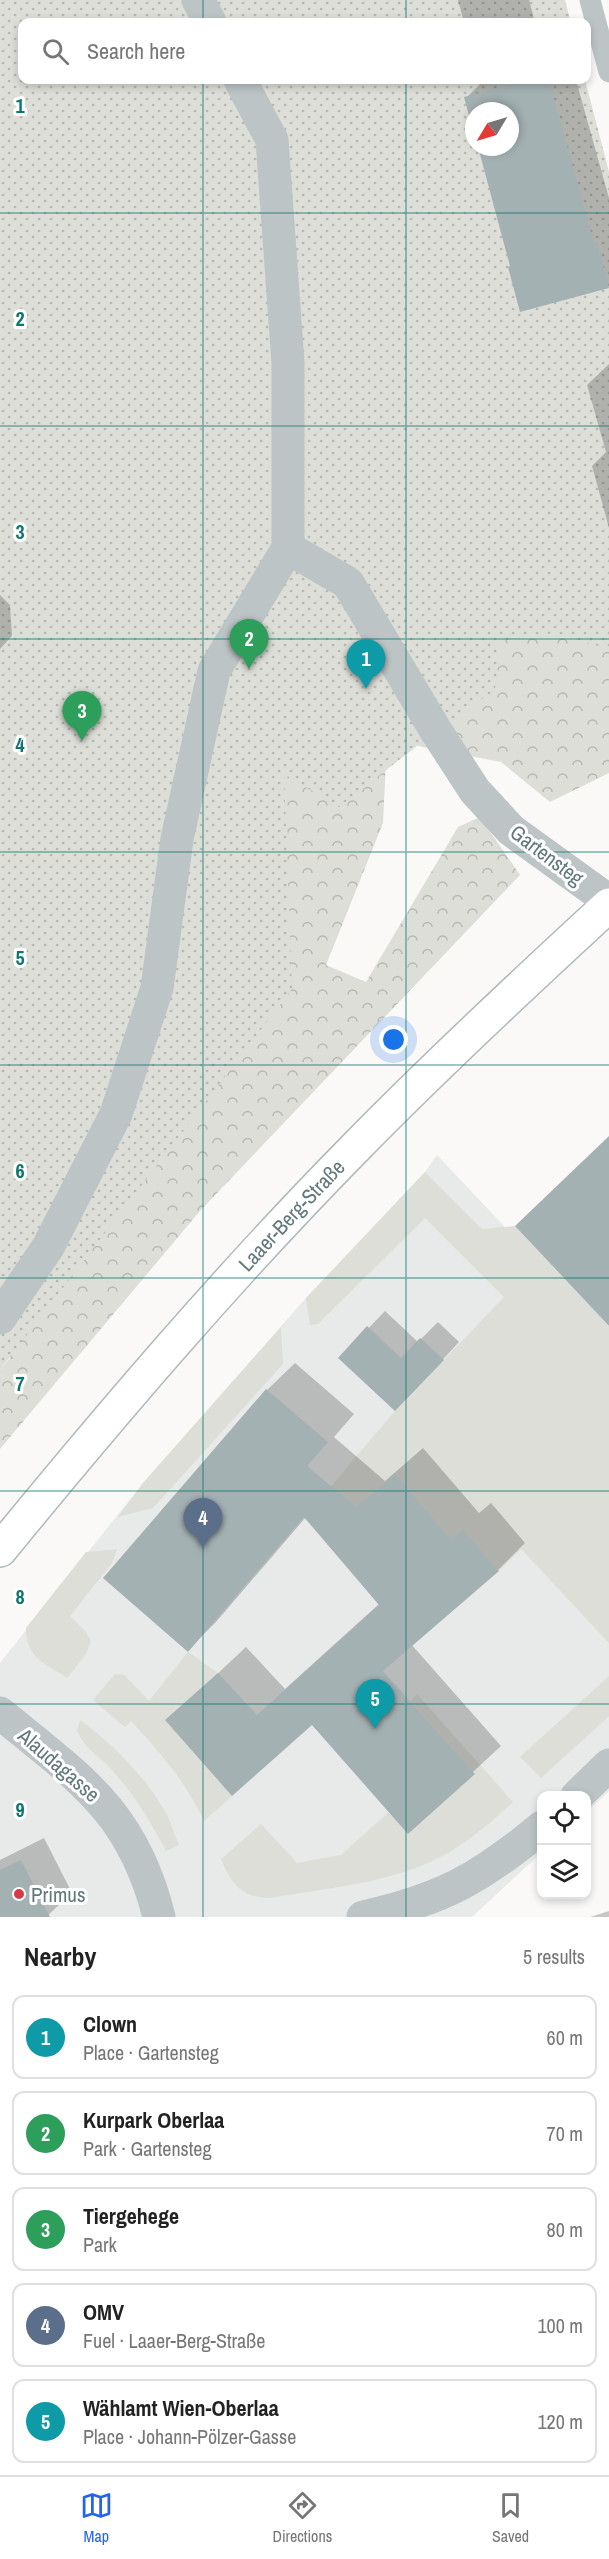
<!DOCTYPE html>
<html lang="en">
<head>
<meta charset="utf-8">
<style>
  body { margin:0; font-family:"Archivo Narrow",sans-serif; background:#f6f6f6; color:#222 }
  .controls { position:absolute; right:18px; bottom:18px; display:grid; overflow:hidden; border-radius:12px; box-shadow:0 3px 9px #0003 }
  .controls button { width:54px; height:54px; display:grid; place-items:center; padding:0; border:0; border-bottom:2px solid #e0e0e0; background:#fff; color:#222; font:30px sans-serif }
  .compass { position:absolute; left:465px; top:102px; width:54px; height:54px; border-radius:50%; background:#fff; box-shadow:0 3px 9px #0003; rotate:232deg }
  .you { position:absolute; left:394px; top:1040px; width:21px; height:21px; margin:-15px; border:4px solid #fff; border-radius:50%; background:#1a73e8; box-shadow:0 0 0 9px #1a73e833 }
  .badge { display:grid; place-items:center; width:39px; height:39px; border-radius:50%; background:#2563eb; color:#fff; font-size:20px; font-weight:700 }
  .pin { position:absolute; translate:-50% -50px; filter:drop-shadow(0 2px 3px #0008) }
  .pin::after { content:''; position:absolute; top:32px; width:21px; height:18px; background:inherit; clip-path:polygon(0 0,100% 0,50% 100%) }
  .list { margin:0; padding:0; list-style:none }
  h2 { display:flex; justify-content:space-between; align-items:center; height:78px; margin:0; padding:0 24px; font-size:26px }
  h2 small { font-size:20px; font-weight:400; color:#767676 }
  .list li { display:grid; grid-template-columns:39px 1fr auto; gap:18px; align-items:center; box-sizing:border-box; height:84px; margin:0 12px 12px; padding:0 12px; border:2px solid #e0e0e0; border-radius:12px }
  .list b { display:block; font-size:22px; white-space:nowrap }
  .list p { margin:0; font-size:20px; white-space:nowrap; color:#767676 }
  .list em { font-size:20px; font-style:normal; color:#767676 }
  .icon { flex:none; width:33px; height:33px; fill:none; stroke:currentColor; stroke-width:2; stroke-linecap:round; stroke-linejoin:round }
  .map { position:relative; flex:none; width:609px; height:1917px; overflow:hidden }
  .search { position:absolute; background:#fff; box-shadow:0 3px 9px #0003; left:18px; right:18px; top:18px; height:66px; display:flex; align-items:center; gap:15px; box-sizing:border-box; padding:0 21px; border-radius:12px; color:#767676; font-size:22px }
  .sheet { height:558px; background:#fff }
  nav { display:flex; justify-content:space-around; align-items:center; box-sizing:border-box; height:84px; border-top:2px solid #e0e0e0; background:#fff; font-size:16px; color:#767676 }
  nav a { display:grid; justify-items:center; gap:3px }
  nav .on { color:#2563eb }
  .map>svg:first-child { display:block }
  .built { fill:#e8e9e9 }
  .green { fill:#dcded7 }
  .forest { fill:url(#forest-crowns) }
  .park { fill:url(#park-dots); fill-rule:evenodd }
  .shadow { fill:#0003 }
  .building { fill:#a4b1b3 }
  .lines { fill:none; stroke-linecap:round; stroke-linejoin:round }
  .secondary-casing { stroke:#afb9bb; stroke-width:36 }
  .lane { stroke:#bdc4c6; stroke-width:21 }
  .street { stroke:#bdc4c6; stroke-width:33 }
  .secondary { stroke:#fff; stroke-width:33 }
  .grid { fill:none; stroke:#0f766e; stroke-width:1.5; stroke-opacity:0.55 }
  .poi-dot { fill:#d83a45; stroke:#fff; stroke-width:2 }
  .labels { text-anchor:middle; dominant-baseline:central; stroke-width:6; stroke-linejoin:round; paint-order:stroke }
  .street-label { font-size:21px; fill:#62787b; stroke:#fff }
  .poi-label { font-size:21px; fill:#62787b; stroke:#fff; text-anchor:start }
  .grid-label { font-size:20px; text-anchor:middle; font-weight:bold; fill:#0f766e; stroke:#fff; stroke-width:6; stroke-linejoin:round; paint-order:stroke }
</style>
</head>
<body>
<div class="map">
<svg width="609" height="1917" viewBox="0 0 609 1917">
  <defs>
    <pattern id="forest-crowns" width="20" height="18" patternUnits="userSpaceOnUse" patternTransform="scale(1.5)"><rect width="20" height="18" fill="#dcded7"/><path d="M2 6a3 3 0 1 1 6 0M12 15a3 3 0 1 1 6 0" fill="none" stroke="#b6b9b3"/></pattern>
    <pattern id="park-dots" width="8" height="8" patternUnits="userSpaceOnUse" patternTransform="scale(1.5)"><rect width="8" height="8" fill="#dcded7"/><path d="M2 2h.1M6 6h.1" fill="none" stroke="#b6b9b3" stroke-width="1.8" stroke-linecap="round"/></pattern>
  </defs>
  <rect width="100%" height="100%" fill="#faf9f8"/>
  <!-- built -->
  <path class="built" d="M437,1155L609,1337V1791L587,1812L586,1796H542L541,1853L472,1917H0V1663L143,1483L306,1298L425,1172Z"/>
  <!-- green -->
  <g class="green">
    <path d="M425,1172L482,1229L515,1226L609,1326V1643L521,1549L499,1571L463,1529L451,1539L395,1474L321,1537L304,1518L395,1411L504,1297L425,1218L318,1324L310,1325L306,1298Z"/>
    <path d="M281,1327L283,1364L153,1508L118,1517L143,1483Z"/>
    <path d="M117,1549L112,1563L70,1616L86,1632L91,1641L86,1654L67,1678C45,1663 26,1658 26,1628L86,1552Z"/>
    <path d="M188,1652L218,1673L166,1720L232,1796L204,1821C186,1782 160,1752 131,1721L125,1727L93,1700L115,1674L124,1675L149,1701Z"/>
    <path d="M609,1676V1716L541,1778L520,1757Z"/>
    <path d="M417,1694L513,1802C487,1826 460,1849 428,1863C379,1884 322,1889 270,1898C241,1897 232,1885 221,1859L261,1824L297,1863L341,1855L389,1812L409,1833L475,1774L410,1701Z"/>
    <path d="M80,1720C112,1743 145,1777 165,1811C171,1822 174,1834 179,1845L166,1851C151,1822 134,1794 111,1769C99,1756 84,1747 77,1731Z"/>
  </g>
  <!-- forest -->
  <path class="forest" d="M609,319V773L550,802L501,762L387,740L383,823L326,965L366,982L458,827L480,817L520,875L200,1211L0,1449V1370L10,1358L0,1353V1049L510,321Z"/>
  <!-- park -->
  <path class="park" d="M0,0H565L571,22H22V80H585L609,172V649L555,633L500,641L495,690L436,731L339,807L284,774L292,989L0,1370ZM474,111H510V147H474Z"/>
  <!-- shadow -->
  <g class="shadow">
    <path d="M458,0H529L535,22H464Z"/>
    <path d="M480,80H576L609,198V286L521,310L512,265L479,147H510V111H474V128L466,98L481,83Z"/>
    <path d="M609,364V528L592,466L606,452L587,385Z"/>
    <path d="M0,595L10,605L12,636L0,649Z"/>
    <path d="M385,1311L418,1342L438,1322L459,1342L412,1393L340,1358Z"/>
    <path d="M295,1363L354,1414L334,1437L385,1481L423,1448L479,1513L491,1503L525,1543L498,1570L411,1644L501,1746L409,1831L312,1723L168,1720L246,1647L285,1689L380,1603L306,1517L216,1622L188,1650L267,1390Z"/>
    <path d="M44,1838L72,1893L46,1917H0V1860Z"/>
    <path d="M609,1911V1917H590Z"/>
  </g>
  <!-- building -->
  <g class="building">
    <path d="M527,80H549L594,243L597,242L609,288L520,312L508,267L510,266L478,147H510V111H474V134L464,97Z"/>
    <path d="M609,1136V1326L515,1226Z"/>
    <path d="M367,1326L401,1358L420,1338L444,1360L395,1411L338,1358Z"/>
    <path d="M266,1389L328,1442L307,1466L356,1507L395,1474L451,1539L463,1529L499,1571L383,1671L475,1774L408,1834L312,1725L232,1796L165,1720L218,1673L257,1715L379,1605L304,1517L188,1652L103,1578Z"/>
    <path d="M21,1860L50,1917H0V1870Z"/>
  </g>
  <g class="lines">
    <defs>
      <g id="secondary">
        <path id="s1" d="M0,1550C113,1412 229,1276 354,1149C436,1065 522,985 609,905"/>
      </g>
    </defs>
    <!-- secondary casing -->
    <use href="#secondary" class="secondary-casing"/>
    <!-- lane -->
    <path class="lane" d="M590,0L609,72"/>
    <!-- street -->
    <g class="street">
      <path d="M198,0L210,22"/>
      <path d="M288,548L348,583L436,731L475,791L511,830L609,901"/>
      <path d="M0,1318L48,1247L116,1114L157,988L177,839L214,671L288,548V363L272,140L240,80"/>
      <path d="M0,1713C79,1778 133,1811 159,1917"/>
      <path d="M577,1796L609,1765"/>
      <path d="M363,1917C441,1900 481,1878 542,1827"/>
    </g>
    <!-- secondary -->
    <use href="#secondary" class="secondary"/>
  </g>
  <!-- grid -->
  <path class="grid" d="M203,0V22M406,0V22M203,80V1917M406,80V1917M0,213H609M0,426H609M0,639H609M0,852H609M0,1065H609M0,1278H609M0,1491H609M0,1704H609"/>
  <!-- markers -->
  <circle class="poi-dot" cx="19" cy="1894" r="6"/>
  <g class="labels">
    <!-- street labels -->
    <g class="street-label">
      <text transform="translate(547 855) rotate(37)">Gartensteg</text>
      <text stroke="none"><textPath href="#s1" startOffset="444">Laaer-Berg-Straße</textPath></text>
      <text transform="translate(59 1765) rotate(41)">Alaudagasse</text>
    </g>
    <!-- poi labels -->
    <g class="poi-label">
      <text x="31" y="1894">Primus</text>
    </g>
  </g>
  <g class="grid-label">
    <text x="20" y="113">1</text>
    <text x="20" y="326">2</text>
    <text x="20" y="539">3</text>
    <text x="20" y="752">4</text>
    <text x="20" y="965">5</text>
    <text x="20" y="1178">6</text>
    <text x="20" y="1391">7</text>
    <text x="20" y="1604">8</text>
    <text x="20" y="1817">9</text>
  </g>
</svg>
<div class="controls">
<button><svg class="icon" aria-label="locate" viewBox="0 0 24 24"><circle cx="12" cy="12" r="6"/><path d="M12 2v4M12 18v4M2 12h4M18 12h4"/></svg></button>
<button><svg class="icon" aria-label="layers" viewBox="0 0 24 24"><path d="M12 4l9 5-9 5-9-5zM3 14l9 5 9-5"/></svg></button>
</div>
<svg class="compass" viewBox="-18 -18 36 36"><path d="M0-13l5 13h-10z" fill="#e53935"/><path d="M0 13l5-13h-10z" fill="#767676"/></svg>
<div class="you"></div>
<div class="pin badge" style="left:366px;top:689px;background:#0f9aa8">1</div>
<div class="pin badge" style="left:249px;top:669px;background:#2e9e5b">2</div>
<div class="pin badge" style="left:82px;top:741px;background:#2e9e5b">3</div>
<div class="pin badge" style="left:203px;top:1548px;background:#5c6f8a">4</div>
<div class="pin badge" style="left:375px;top:1729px;background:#0f9aa8">5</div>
<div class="search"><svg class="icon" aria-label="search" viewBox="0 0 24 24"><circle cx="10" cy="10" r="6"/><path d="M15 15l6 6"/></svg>Search here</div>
</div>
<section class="sheet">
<h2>Nearby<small>5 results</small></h2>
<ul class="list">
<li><span class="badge" style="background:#0f9aa8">1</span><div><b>Clown</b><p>Place · Gartensteg</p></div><em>60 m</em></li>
<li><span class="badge" style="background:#2e9e5b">2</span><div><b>Kurpark Oberlaa</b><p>Park · Gartensteg</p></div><em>70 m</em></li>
<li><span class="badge" style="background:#2e9e5b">3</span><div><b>Tiergehege</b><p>Park</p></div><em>80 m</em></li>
<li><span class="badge" style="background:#5c6f8a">4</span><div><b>OMV</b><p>Fuel · Laaer-Berg-Straße</p></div><em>100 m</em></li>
<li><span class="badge" style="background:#0f9aa8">5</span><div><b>Wählamt Wien-Oberlaa</b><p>Place · Johann-Pölzer-Gasse</p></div><em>120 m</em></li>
</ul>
</section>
<nav>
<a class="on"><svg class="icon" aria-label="map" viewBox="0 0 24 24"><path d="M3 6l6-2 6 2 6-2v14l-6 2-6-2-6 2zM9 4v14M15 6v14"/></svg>Map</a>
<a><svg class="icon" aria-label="directions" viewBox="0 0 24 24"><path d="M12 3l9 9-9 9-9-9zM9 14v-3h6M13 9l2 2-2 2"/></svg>Directions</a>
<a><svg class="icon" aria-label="saved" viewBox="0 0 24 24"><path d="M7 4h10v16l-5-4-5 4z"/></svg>Saved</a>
</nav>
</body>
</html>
